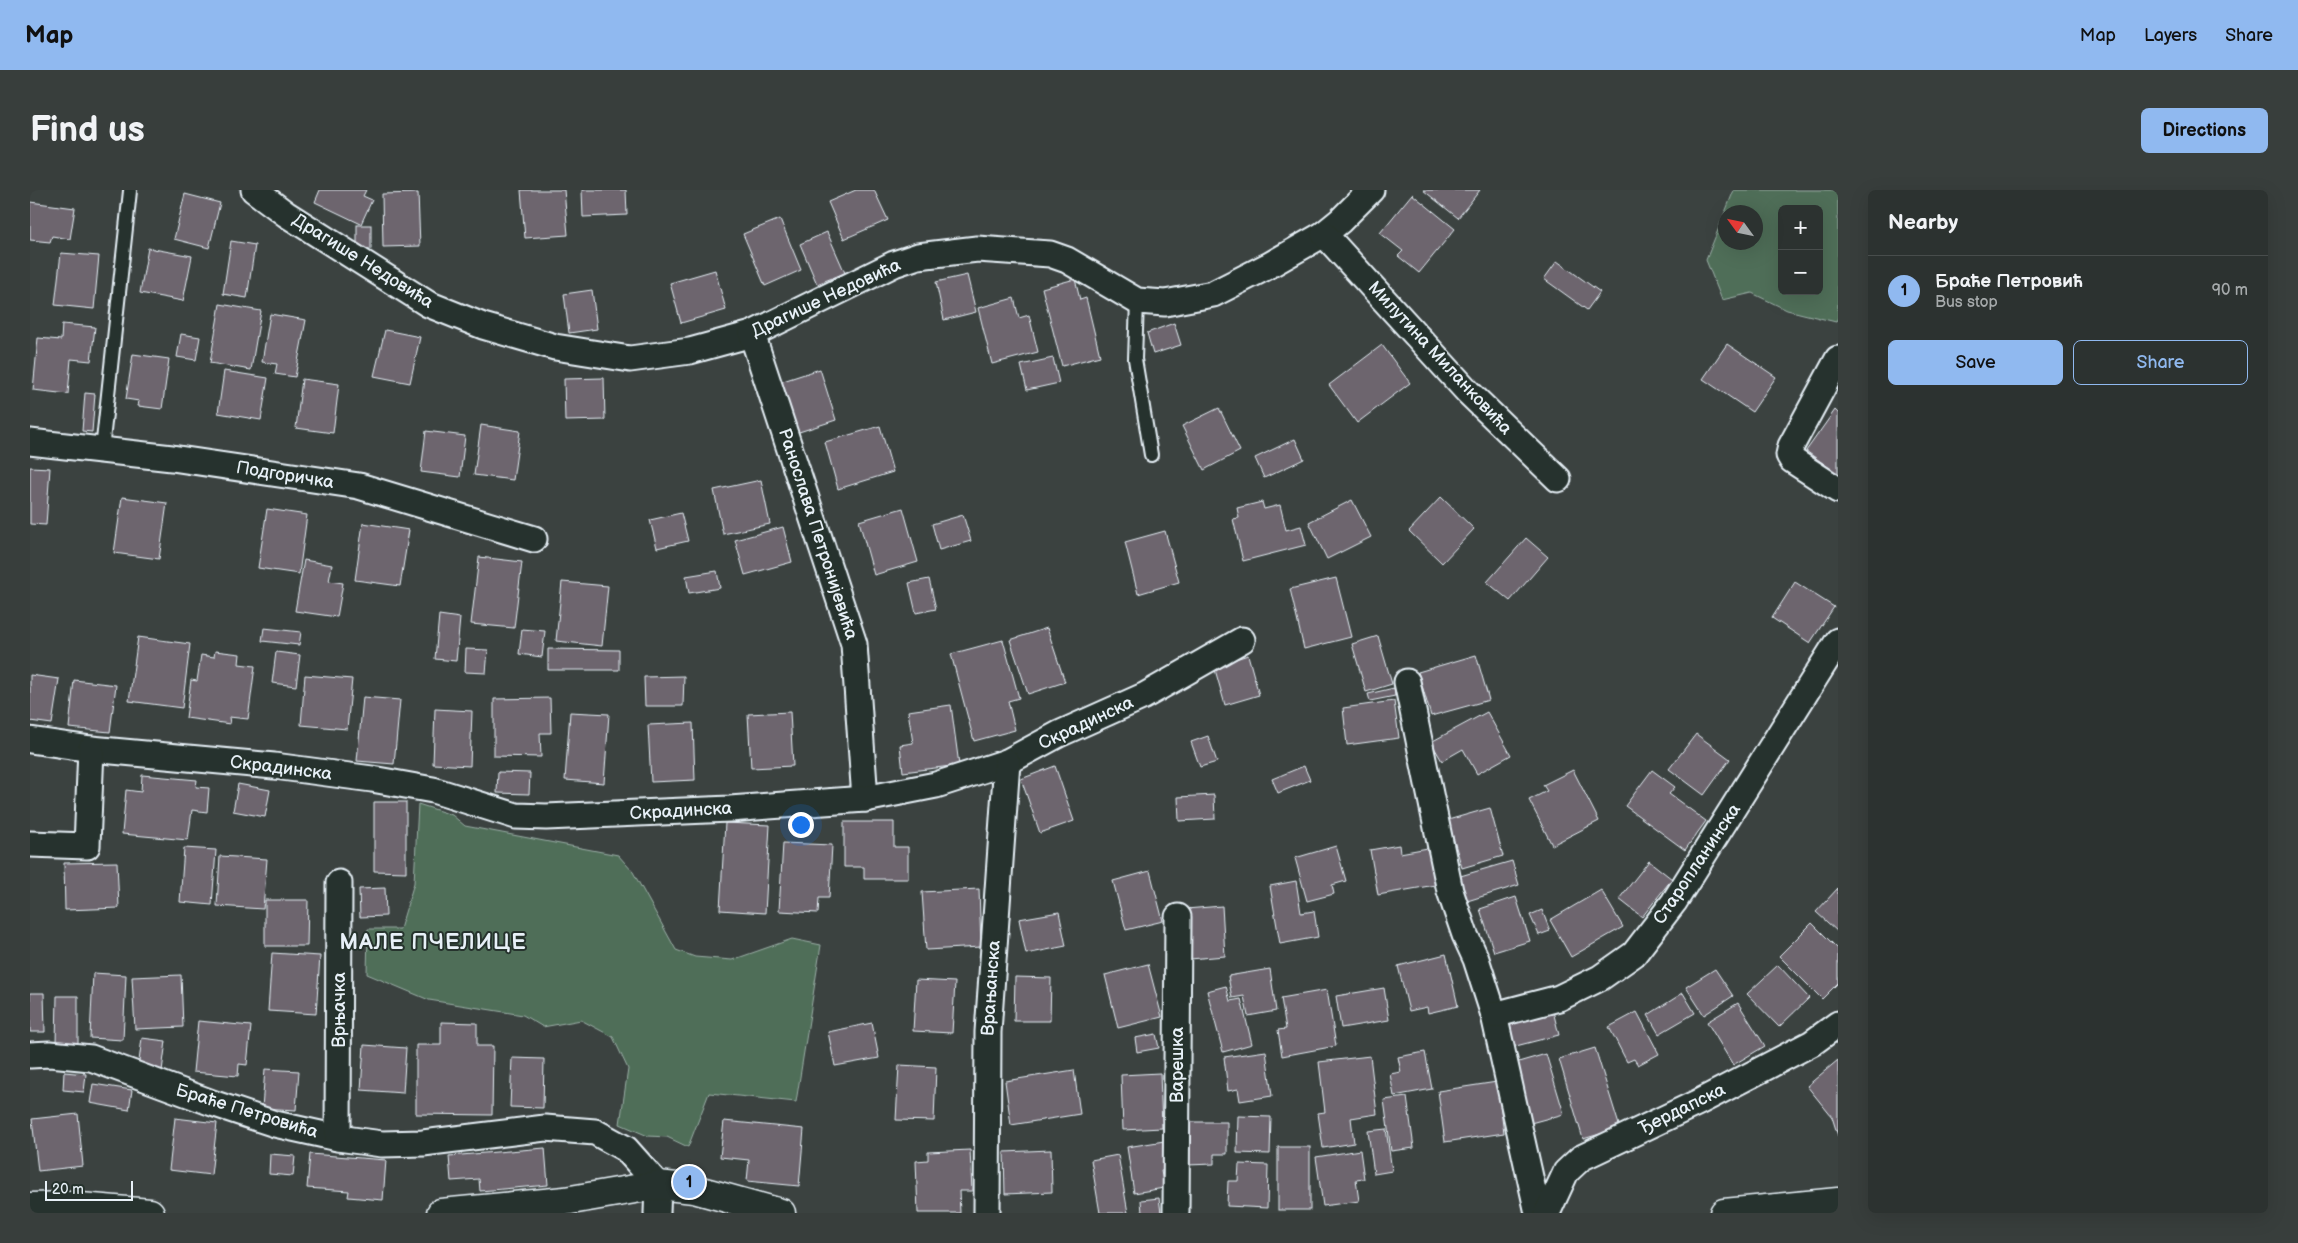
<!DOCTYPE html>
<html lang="en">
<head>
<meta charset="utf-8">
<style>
  body { margin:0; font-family:"Balsamiq Sans",sans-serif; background:#383e3c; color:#f1f3f6 }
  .controls { position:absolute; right:15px; top:15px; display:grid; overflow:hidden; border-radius:8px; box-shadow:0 5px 20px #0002 }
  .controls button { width:45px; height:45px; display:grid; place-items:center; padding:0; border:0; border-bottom:1px solid #484d4c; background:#2c3230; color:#f1f3f6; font:25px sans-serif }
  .compass { position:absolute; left:1688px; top:15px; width:45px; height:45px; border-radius:50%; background:#2c3230; box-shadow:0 5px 20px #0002; rotate:303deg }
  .scale { position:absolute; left:15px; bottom:12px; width:88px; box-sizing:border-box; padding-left:5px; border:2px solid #e8f1f8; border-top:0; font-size:14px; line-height:18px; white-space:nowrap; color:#e8f1f8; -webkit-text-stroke:4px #26332d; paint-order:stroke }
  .you { position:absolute; left:770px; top:634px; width:18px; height:18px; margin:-12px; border:4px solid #fff; border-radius:50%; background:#1a73e8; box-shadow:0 0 0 8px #1a73e833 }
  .badge { display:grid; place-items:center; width:32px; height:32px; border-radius:50%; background:#90b9f0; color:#111; font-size:16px; font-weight:700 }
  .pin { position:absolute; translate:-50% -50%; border:2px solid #fff; box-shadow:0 1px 5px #0006 }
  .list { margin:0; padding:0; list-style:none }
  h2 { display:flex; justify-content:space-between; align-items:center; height:65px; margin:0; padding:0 20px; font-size:21px }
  h2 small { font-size:16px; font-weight:400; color:#a6aaab }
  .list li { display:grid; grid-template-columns:32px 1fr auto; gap:15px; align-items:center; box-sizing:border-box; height:70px; padding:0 20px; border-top:1px solid #484d4c }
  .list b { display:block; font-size:19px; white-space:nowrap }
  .list p { margin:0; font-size:16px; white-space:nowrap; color:#a6aaab }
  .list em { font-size:16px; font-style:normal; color:#a6aaab }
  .actions { display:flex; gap:10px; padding:15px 20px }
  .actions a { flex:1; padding:11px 0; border:1px solid #90b9f0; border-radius:8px; text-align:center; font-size:18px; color:#90b9f0 }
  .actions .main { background:#90b9f0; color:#111 }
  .map { position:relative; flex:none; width:1808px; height:1023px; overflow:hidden; border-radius:8px }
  header { display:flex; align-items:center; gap:30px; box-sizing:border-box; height:70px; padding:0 25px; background:#90b9f0; color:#111 }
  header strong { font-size:24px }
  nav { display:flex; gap:28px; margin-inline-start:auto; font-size:18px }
  .intro { display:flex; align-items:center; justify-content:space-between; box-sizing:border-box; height:120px; padding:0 30px }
  h1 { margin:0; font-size:35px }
  .button { padding:12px 22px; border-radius:8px; background:#90b9f0; color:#111; font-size:18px; font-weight:700 }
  main { display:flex; gap:30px; padding:0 30px }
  aside { flex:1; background:#2c3230; border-radius:8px; box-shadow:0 5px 20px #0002 }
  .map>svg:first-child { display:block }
  .green { fill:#4f6e58; stroke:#9cb0a8; fill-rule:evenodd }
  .building { fill:#6d656e; stroke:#e8f1f8 }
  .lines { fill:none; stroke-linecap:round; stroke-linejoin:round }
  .service-casing { stroke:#e8f1f8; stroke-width:16 }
  .minor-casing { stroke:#e8f1f8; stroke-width:29 }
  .tertiary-casing { stroke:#e8f1f8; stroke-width:31 }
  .service { stroke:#26332d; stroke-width:12 }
  .minor { stroke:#26332d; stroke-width:25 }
  .tertiary { stroke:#26332d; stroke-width:28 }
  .labels { text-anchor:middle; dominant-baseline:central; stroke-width:4; stroke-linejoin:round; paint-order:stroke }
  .street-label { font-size:18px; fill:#e8f1f8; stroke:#26332d }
  .district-label { font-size:22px; font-weight:bold; letter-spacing:1px; fill:#e8f1f8; stroke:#26332d }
</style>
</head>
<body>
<header>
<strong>Map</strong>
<nav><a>Map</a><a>Layers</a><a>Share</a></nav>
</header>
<div class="intro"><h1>Find us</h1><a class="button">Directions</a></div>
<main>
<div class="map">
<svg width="1808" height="1023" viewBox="0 0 1808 1023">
  <rect width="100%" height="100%" fill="#3b4240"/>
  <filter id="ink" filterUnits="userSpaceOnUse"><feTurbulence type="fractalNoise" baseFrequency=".02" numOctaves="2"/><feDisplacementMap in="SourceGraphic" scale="10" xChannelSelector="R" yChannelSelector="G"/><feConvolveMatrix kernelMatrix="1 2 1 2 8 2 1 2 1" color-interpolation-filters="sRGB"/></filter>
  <g filter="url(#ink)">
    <!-- green -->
    <g class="green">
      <path d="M1704,0H1808V127L1806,132L1757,120L1722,103L1692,110L1676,70ZM1752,19H1789V101H1752ZM1696,22H1726V52H1696Z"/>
      <path d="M388,614L422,625L435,636L588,665L603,682L646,760L665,767L702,770L762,749L791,755L766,912L679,903L658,957L637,947L618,946L590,934L598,879L583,847L551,830L513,837L493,825L399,810L337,784L338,739H370L384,693Z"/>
    </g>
    <!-- building -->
    <g class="building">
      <path d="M290,0H336L333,6L342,10L331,34L285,12Z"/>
      <path d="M491,0H534L538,45L495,48Z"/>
      <path d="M552,0H596L597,25L553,27Z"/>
      <path d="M826,0H844L858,30L814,49L798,12Z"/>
      <path d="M1393,0H1450L1428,28Z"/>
      <path d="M388,3L390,56L353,57L352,4Z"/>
      <path d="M155,4L190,13L179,58L144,49Z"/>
      <path d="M1382,4L1425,39L1389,83L1368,66L1373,61L1350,43Z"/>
      <path d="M0,12L45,18L40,49L22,46L20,52L0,50Z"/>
      <path d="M750,29L771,80L735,96L713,44Z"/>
      <rect x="327" y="35" width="14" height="24"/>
      <path d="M797,42L815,83L787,94L770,54Z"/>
      <path d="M201,51L225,55L217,108L193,104Z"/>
      <path d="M118,58L162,66L153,111L110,103Z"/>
      <path d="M31,63L69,66L64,119L25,115Z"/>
      <path d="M1527,71L1570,102L1557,120L1514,89Z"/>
      <path d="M685,80L696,120L651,133L640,93Z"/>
      <path d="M937,85L946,122L914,130L906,92Z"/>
      <path d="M1045,89L1050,110L1056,108L1070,166L1032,176L1012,98Z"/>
      <path d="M562,100L567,139L539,143L534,104Z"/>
      <path d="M984,108L989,128L999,125L1008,162L962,174L948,118Z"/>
      <path d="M190,114L231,121L221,180L180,173Z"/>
      <path d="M240,124L276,130L265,187L245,184L247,174L232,172Z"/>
      <path d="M1144,133L1151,155L1123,164L1117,143Z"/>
      <path d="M32,134L65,137L61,171L41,169L38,204L3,200L8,148L31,150Z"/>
      <path d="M355,140L390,147L380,193L344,186Z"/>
      <path d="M151,144L170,147L166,170L147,167Z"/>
      <path d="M1697,154L1746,187L1722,222L1673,189Z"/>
      <path d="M1352,155L1380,193L1327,233L1299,195Z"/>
      <path d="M103,164L139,169L132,219L108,216L109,211L96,209Z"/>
      <path d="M1023,168L1029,193L997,200L991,175Z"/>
      <path d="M790,179L806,230L766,243L750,192Z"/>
      <path d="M194,181L238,188L231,230L188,223Z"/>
      <path d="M574,188L575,230L535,231L534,189Z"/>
      <path d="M272,189L309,194L303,243L266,238Z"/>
      <path d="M55,203L65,204L62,242L52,241Z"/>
      <path d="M1189,218L1210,261L1174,280L1152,236Z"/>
      <path d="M1805,220L1808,223V284L1776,261Z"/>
      <path d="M451,235L490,241L483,290L444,285Z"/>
      <path d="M850,236L863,282L808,299L795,252Z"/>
      <path d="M396,241L435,246L430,287L391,282Z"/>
      <path d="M1265,249L1274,269L1234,288L1225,268Z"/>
      <path d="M0,277L20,278L16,335L0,334Z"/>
      <path d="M731,290L740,334L693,344L684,300Z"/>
      <path d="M92,307L137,313L129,369L84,363Z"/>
      <path d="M1411,307L1444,339L1412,373L1379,341Z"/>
      <path d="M1322,310L1341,347L1297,369L1279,332Z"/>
      <path d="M1232,312L1234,319L1250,315L1256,340L1271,336L1276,355L1213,371L1203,329L1209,328L1207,318Z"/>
      <path d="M873,318L888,372L844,385L829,331Z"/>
      <path d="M237,319L277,325L269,384L228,378Z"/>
      <path d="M651,323L658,351L627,358L620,330Z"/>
      <path d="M933,325L941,351L909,360L902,334Z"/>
      <path d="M333,333L379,340L370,396L325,390Z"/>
      <path d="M753,337L762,372L715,385L705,350Z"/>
      <path d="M1135,341L1149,392L1108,404L1095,352Z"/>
      <path d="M1496,348L1518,367L1480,411L1457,392Z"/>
      <path d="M449,367L492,372L484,438L441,434Z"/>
      <path d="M274,370L302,375L299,391L313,393L307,427L265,421Z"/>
      <path d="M687,381L690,398L659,403L656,386Z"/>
      <path d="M1306,388L1321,447L1274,459L1260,399Z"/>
      <path d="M899,389L906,419L886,423L879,393Z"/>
      <path d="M532,392L578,396L572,456L526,451Z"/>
      <path d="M1765,392L1804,417L1780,453L1742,428Z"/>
      <path d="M409,425L430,428L426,471L405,469Z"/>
      <path d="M234,438L271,442L269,455L232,451Z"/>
      <path d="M1017,438L1035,492L998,504L980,450Z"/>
      <path d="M492,439L515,441L512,467L489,464Z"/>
      <path d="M1348,446L1362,494L1336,502L1322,454Z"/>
      <path d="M108,447L160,454L152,518L99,511Z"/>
      <path d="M973,450L989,508L978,511L985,540L944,551L921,464Z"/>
      <path d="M436,459L458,460L456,483L435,482Z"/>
      <path d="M518,459L589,460V480H518Z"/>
      <path d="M185,461L210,464L209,474L225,476L218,529L199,527L200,534L156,528L161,490L167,491L171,465L184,467Z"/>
      <path d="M246,462L270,465L266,496L242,493Z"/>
      <path d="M1218,465L1229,505L1195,515L1184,476Z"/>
      <path d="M1446,465L1459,510L1401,526L1388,482Z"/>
      <path d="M0,485L29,489L22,534L0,531Z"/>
      <path d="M275,485L322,489L317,539L271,535Z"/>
      <path d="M654,486L653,516H615L614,487Z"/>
      <path d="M44,490L86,495L80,542L39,538Z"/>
      <path d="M1364,498L1365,506L1340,511L1338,504Z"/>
      <path d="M333,507L370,510L364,574L327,571Z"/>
      <path d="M520,508L521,543H510L511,567L464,566V509Z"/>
      <path d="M1364,511L1369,548L1317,555L1313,518Z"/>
      <path d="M921,515L929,575L873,582L870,555L883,553L878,521Z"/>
      <path d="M405,519L442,521L440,576L403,574Z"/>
      <path d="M540,522L579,524L574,593L535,590Z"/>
      <path d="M760,522L763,576L721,578L718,524Z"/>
      <path d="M1457,522L1481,565L1447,584L1433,559L1412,571L1401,552Z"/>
      <path d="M663,533L665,590L621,592L618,535Z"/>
      <path d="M1666,544L1700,569L1674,605L1639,579Z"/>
      <path d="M1178,546L1187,572L1170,577L1161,552Z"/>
      <path d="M1025,576L1044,631L1010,643L991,589Z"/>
      <path d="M1274,576L1280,590L1248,603L1242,589Z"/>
      <path d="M1543,580L1569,631L1522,655L1499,610L1517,601L1513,595Z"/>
      <path d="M1622,580L1645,597L1639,604L1676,631L1655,660L1595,616Z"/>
      <path d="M468,582L500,583L499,604L467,603Z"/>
      <path d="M112,585L167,590L166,597L179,598L177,622L162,620L158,650L92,644L96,600L111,602Z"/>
      <path d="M208,594L240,600L235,627L203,621Z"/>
      <path d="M1184,605L1185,629L1149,631L1148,607Z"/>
      <path d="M344,612H376V682L344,681Z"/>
      <path d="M1460,618L1473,666L1432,678L1418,630Z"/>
      <path d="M814,632H864V657H878V689H834V677H814Z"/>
      <path d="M695,633L740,635L735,723L690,720Z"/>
      <path d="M753,653L802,655L799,708H789L788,723L749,721Z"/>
      <path d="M1369,655L1370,663L1398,658L1405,695L1348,705L1340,660Z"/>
      <path d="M1306,656L1316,691L1302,695L1304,704L1277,711L1265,668Z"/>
      <path d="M154,658L186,660L182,715L150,712Z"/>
      <path d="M190,666L237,669L233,719L187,716Z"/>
      <path d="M1482,671L1489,695L1434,712L1427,687Z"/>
      <path d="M1619,671L1642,689L1612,727L1589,709Z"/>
      <path d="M87,672L89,718L35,720L34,673Z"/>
      <path d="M1120,681L1133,731L1096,740L1083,691Z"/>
      <path d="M1266,691L1271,723L1284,721L1288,747L1250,754L1240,696Z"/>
      <path d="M355,698L356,726L330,727L329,699Z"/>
      <path d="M1808,698V742L1786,722Z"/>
      <path d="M949,699L951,757L896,760L892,702Z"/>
      <path d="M1571,700L1593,737L1541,767L1520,730Z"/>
      <path d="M1486,707L1500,751L1464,762L1450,719Z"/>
      <path d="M235,710H278L277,756H235Z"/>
      <path d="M1192,716L1195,766L1160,769L1156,719Z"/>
      <path d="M1512,720L1520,741L1509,745L1500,725Z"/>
      <path d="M1029,722L1036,756L996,764L989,729Z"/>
      <path d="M1782,733L1808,759V793L1792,809L1749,766Z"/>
      <path d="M242,763L290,766L286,824L238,821Z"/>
      <path d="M1416,764L1428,816L1398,823L1397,817L1379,821L1368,776Z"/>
      <path d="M1118,774L1132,827L1088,838L1075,785Z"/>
      <path d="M1748,775L1779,808L1749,837L1717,804Z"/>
      <path d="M1240,779L1246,821L1218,826L1214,806L1202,808L1198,786Z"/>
      <path d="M1685,779L1703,806L1674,825L1656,797Z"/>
      <path d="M63,783L96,785L93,850L60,848Z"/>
      <path d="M151,785L153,837L105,839L102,787Z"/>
      <path d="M985,787L1021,788L1020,831H984Z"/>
      <path d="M886,790L925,792L922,843L883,841Z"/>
      <path d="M1196,796L1200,811L1211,809L1222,854L1193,862L1177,801Z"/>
      <path d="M1354,798L1359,830L1311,838L1306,806Z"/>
      <path d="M1297,800L1306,856L1252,866L1248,840L1256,839L1251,808Z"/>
      <path d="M0,803H14L15,842H0Z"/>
      <path d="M1653,803L1665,823L1629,844L1618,825Z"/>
      <path d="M27,806H48V855L26,854Z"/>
      <path d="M1708,813L1735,856L1703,875L1677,832Z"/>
      <path d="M1523,821L1529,845L1482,857L1476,833Z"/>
      <path d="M1607,822L1629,864L1608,875L1604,869L1597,872L1579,837Z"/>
      <path d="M168,831L221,836L217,875L209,874L208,886L163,882Z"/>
      <path d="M411,832L447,833V856H463L462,925L386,924V855H411Z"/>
      <path d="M842,833L849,868L805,876L798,842Z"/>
      <path d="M1126,844L1129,858L1107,862L1105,848Z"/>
      <path d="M112,848L136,851L132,881L108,879Z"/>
      <path d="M334,855L376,858L373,903L331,900Z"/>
      <path d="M1565,858L1590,938L1553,949L1529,869Z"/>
      <path d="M1236,861L1242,906L1210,911L1208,899L1198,901L1194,867Z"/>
      <path d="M1395,862L1402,899L1364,906L1360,884L1371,882L1368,867Z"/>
      <path d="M1516,864L1534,924L1497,934L1485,873Z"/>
      <path d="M1340,866L1347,924L1321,928L1324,953L1293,958L1288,923L1295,922L1289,872Z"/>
      <path d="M482,868L514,869L513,918L480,917Z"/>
      <path d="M1808,870V946L1802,927L1777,896Z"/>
      <path d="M869,875L906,877L904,931L866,930Z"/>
      <path d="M235,879L269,881L266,920L232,918Z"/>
      <path d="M1044,880L1050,924L981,935L975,891Z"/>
      <path d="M34,882L56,884L54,902L33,900Z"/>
      <path d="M1130,883L1132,938L1093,940L1091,885Z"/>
      <path d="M1467,892L1474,943L1415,952L1408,901Z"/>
      <path d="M63,894L102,900L99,920L60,913Z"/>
      <path d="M1377,907L1384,958L1361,961L1354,910Z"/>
      <path d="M48,924L53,976L8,981L2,929Z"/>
      <path d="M1208,926L1241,927L1240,964L1207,963Z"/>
      <path d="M145,928L187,933L181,985L139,980Z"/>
      <path d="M694,931L774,939L769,996L717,991L719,970L690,967Z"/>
      <path d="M1157,932H1197V964H1184V974L1157,975Z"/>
      <path d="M1356,939L1362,981L1344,984L1338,941Z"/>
      <path d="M1134,951L1138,980L1131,981L1134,998L1104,1003L1097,957Z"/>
      <rect x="1248" y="957" width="32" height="63"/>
      <path d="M515,958L518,995L450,1001L449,989L421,991L419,966Z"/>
      <path d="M940,960L942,1001H929L930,1023H888L886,971L898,970V962Z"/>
      <path d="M1021,960L1022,1002L975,1004L974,962Z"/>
      <path d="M1330,960L1334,989L1326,990L1329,1011L1293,1016L1286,967Z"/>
      <path d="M240,964L265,966L263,986L239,984Z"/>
      <path d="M280,964L356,970L353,1010L318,1007L319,1001L277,998Z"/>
      <path d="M1088,965L1098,1023H1070L1061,970Z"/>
      <path d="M1209,974L1238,975L1237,1018L1197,1016L1198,991H1208Z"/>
      <path d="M1129,1008L1131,1023H1112L1111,1010Z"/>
    </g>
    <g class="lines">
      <defs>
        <g id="service">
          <path d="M1107,111L1105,169L1121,265"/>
          <path d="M72,260L100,1"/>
        </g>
        <g id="minor">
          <path d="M224,0L256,24L398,114L453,136L525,157L600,169L660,161L722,144L864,74L888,66L947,59L1020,64L1037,70L1107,111L1135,113L1183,104L1238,76L1294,44L1310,31L1341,0"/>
          <path d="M1294,44L1438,202L1528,289"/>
          <path d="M722,144L824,454L835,609"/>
          <path d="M1808,169L1761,256L1759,265L1762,270L1808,300"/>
          <path d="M0,252L142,268L329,296L504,349"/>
          <path d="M1377,492L1420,701L1435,745L1446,769L1464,825L1508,1023"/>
          <path d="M0,550L61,559L244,576L342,589L403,600L486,626L516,627L700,619L835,609L906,595L977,572L1029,544L1114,506L1212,450"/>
          <path d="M0,654L57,656L61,559"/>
          <path d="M1464,825L1529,808L1570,788L1604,764L1644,712L1808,451"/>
          <path d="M0,865L20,864L61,868L185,914L245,934L308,948L352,954L393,953L515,938L565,942L596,959L628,995L627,1023"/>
          <path d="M308,948L309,693"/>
          <path d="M957,1023L958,842L977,572"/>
          <path d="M1146,1023L1148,727"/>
          <path d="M1517,1023L1536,982L1551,968L1669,912L1782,853L1808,834"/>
        </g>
        <g id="tertiary">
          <path d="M0,1017L39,1016L120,1023"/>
          <path d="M411,1023L535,1011L628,995L664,999L751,1023"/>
          <path d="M1694,1023L1808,1012"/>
        </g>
      </defs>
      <!-- service casing -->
      <use href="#service" class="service-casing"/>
      <!-- minor casing -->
      <use href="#minor" class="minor-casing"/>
      <!-- tertiary casing -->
      <use href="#tertiary" class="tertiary-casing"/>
      <!-- service -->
      <use href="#service" class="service"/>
      <!-- minor -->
      <use href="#minor" class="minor"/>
      <!-- tertiary -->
      <use href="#tertiary" class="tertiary"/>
    </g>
  </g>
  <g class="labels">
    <!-- street labels -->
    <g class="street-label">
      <text transform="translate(333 71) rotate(32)">Драгише Недовића</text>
      <text transform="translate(796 108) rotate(-25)">Драгише Недовића</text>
      <text transform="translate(1410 168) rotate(47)">Милутина Миланковића</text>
      <text transform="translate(255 285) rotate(9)">Подгоричка</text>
      <text transform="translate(788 344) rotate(72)">Ранослава Петронијевића</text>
      <text transform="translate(1056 533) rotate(-25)">Скрадинска</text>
      <text transform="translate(251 578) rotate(7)">Скрадинска</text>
      <text transform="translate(651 621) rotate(-3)">Скрадинска</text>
      <text transform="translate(1667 674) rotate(-56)">Старопланинска</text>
      <text transform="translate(961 798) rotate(-86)">Врањанска</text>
      <text transform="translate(309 820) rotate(-90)">Врњачка</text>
      <text transform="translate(1147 875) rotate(-90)">Варешка</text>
      <text transform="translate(1652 919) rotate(-26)">Ђердапска</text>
      <text transform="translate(217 921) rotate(17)">Браће Петровића</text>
    </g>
    <!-- district labels -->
    <g class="district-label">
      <text x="403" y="752">МАЛЕ ПЧЕЛИЦЕ</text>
    </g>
  </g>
</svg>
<div class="controls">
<button>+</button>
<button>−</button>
</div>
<svg class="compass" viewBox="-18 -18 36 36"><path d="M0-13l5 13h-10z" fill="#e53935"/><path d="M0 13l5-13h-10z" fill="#a6aaab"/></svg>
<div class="scale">20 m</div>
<div class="you"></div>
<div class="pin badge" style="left:659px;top:992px">1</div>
</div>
<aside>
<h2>Nearby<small></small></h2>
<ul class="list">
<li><span class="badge">1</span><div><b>Браће Петровић</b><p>Bus stop</p></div><em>90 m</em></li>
</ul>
<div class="actions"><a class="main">Save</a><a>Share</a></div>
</aside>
</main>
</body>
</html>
